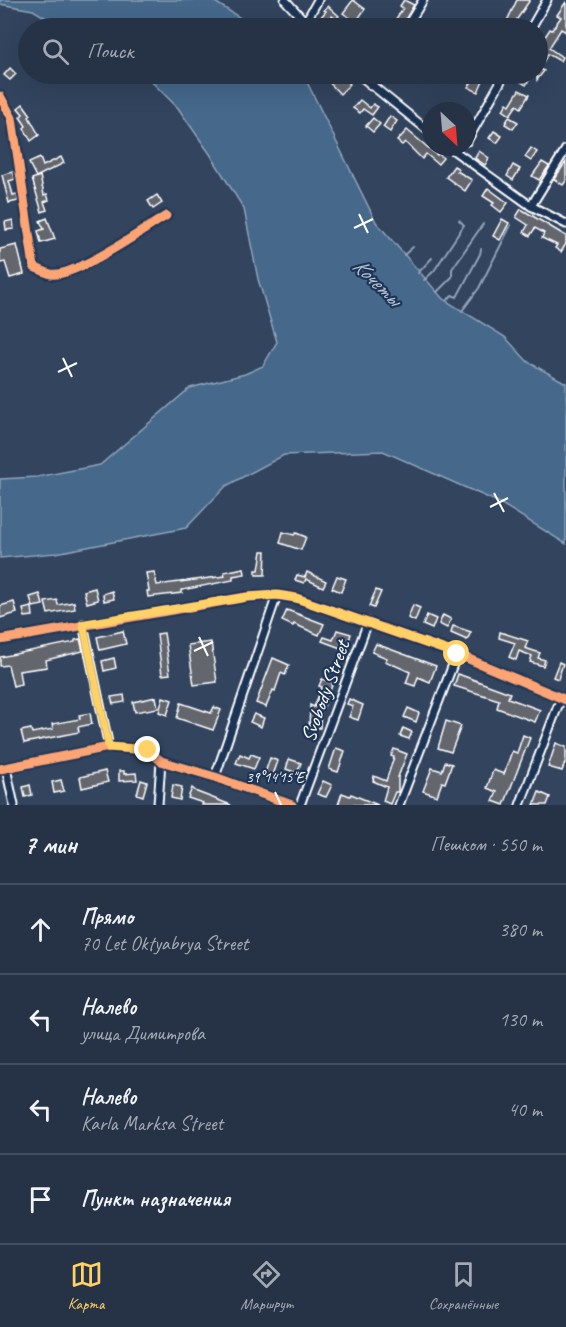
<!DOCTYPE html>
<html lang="ru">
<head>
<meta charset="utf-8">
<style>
  body { margin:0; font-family:Caveat,sans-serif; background:#323f51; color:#f1f3f6 }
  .compass { position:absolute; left:422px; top:102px; width:54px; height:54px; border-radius:50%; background:#263346; box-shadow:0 6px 24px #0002; rotate:154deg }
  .stop { position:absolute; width:18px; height:18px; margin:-14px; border:4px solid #ffd166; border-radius:50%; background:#fff }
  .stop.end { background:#ffd166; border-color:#fff; box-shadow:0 2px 6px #0008 }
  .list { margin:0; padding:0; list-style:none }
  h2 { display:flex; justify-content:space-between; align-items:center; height:78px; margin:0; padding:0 24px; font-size:26px }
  h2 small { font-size:20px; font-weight:400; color:#a4aab3 }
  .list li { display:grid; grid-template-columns:39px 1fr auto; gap:18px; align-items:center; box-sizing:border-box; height:90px; padding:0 24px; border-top:2px solid #424e5f }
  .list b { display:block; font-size:22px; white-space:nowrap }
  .list p { margin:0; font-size:20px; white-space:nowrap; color:#a4aab3 }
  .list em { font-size:20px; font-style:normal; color:#a4aab3 }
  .icon { flex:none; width:33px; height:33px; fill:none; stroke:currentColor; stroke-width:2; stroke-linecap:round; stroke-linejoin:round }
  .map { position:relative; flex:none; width:566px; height:805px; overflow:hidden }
  .search { position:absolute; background:#263346; box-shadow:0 6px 24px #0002; left:18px; right:18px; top:18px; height:66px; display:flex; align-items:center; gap:15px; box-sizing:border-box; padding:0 21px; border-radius:33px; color:#a4aab3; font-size:22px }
  .sheet { height:438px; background:#263346 }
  nav { display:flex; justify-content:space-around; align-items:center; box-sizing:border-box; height:84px; border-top:2px solid #424e5f; background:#263346; font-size:16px; color:#a4aab3 }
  nav a { display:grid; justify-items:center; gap:3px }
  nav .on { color:#ffd166 }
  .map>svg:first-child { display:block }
  .water { fill:#45688b; stroke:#8fa4b9; stroke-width:1.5 }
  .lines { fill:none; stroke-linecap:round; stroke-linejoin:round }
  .stream { stroke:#8fa4b9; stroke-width:2 }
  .building { fill:#63666d; stroke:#fff; stroke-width:1.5 }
  .street-casing { stroke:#fff; stroke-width:11 }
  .street { stroke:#1d3557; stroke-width:7 }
  .cycleway-casing { stroke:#1d3557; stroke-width:13 }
  .cycleway { stroke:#fda474; stroke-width:9 }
  .route { stroke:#ffd166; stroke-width:8 }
  .ticks { fill:none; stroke:#fff; stroke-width:2 }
  .labels { text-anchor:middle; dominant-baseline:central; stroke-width:4.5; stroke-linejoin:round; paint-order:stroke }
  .street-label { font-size:21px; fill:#fff; stroke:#1d3557 }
  .water-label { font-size:22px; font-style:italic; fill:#b5c3d1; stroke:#1d3557 }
  .ticks-label { font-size:15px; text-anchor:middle; fill:#fff; stroke:#1d3557; stroke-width:4.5; stroke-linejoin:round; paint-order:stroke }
</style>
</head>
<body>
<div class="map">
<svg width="566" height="805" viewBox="0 0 566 805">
  <rect width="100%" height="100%" fill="#32445e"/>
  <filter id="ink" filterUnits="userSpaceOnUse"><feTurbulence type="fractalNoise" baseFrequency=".0167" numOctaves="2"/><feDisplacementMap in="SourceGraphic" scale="12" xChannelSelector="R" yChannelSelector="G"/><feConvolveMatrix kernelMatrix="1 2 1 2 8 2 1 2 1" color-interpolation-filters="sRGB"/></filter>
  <g filter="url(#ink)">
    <!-- water -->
    <g class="water">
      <path d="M0,0H212L256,28H63L33,10L0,4Z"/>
      <path d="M144,74H303L376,222L443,299L505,337L528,362L566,383V544L500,503L383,451L284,455L226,486L186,528L56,553L0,558V479L37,477L100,465L190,388L245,374L263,366L277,342L258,279L244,209L210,154L178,108Z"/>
    </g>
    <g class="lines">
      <!-- stream -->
      <g class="stream">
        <path d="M404,255L413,247"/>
        <path d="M418,273L432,258"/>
        <path d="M424,280L434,271L464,225L459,220"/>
        <path d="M437,292L452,277V269L483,224"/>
        <path d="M447,301L452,295L457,297L480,254L481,249"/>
        <path d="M462,311L479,288L511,225"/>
      </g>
    </g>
    <!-- building -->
    <g class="building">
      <path d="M353,0L365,9L356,22L343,13Z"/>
      <path d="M404,0L414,5L400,28H390L403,8L400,6Z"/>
      <path d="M517,0H530L511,28L505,25Z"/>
      <path d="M566,2V32L561,29L549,48L562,57L560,61L548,54L539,68L544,71L537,80V49L550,29L552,30L561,17L557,15Z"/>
      <path d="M328,6L339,16L336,19L332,16L330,18L335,22L330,28L326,25L324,28H320L315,24L326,11L324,10Z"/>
      <path d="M10,68L16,74L10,80L4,75Z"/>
      <path d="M333,74H336L342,81L345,78L350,84L340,94L326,79Z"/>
      <path d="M478,74L485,76L478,92L468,87Z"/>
      <path d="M522,74H533L526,85L518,80Z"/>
      <path d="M519,90L529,95L521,108L517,105L510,115L503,110L507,103L510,105Z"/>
      <path d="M360,100L370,108L373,104L378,107L372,115L363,109L360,113L353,108Z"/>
      <path d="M23,104L31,115L29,117L39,135L31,141L24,128L26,126L20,117L23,114L18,108Z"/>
      <path d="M390,116L397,121L390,132L383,127Z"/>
      <path d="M509,117L518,122L513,129L505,124Z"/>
      <path d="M373,118L380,124L373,132L366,126Z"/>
      <path d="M407,130L437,155L439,154L443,158L438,164L426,154L422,159L405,142L402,145L397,141Z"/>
      <path d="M494,131L502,136L497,143L489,138Z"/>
      <path d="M531,148L537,152L531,161L525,157Z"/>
      <path d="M479,151L489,158L485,165L475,158Z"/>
      <path d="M61,157L64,163L36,177L29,163L40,158L43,166Z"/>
      <path d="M542,162L549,166L539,180L532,176Z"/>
      <path d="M566,162V181L563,185L554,179Z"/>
      <path d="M513,165L520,169L513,180L507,176Z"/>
      <path d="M454,166L459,169L457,171L472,180L465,191L446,177Z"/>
      <path d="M13,172L15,179L9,181L13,195L17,194L18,201L9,203L2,175Z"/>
      <path d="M40,176L44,195L47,194L49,200L44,202L47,210L42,212L32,179Z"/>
      <path d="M488,188L508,203L501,212L492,205L494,203L483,196Z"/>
      <path d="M157,195L162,203L153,209L148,201Z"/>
      <path d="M521,209L566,236V244L561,252L555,248L557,245L542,238L544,233L535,228L530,236L524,232L528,225L516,217Z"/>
      <path d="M47,218L55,239L41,243L38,231L44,229L40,221Z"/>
      <path d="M502,219L509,223L500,240L493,236Z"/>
      <path d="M13,220L14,229L6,230L5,222Z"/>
      <path d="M17,245L24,274L10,278L5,262L0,263V249Z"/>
      <path d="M283,532L294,535L296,533L306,537L301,550L280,543Z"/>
      <path d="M262,551H266L265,575H256V570H259Z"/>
      <path d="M244,568L245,574L233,576V580L182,590V593L148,597L147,591H149L146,573L154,572L157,585L225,576L224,572Z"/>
      <path d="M307,572L326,581L323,587L306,579L304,583L295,580L297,575L305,577Z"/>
      <path d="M337,576L346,579L341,592L332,588Z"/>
      <path d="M95,588L98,600L87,603L84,591Z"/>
      <path d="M376,590L381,592L374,608L369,606Z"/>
      <path d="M112,591L114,599L104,601L103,594Z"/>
      <path d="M40,594L43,605L33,607L30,597Z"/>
      <path d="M57,600L58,605L74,602L75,609L48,614L45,602Z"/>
      <path d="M14,602L17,613L0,618V606Z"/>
      <path d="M413,605L420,608L415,621L408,618Z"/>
      <path d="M32,607L33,616L25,617L23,609Z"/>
      <path d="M287,610L324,624L319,635L294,624L293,626L282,621Z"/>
      <path d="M427,615L436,619L432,629L423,625Z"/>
      <path d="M443,615L451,619L447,628L439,624Z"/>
      <path d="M453,626L471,632L467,640L451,633Z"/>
      <path d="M337,630L351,634L346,650L322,641L324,637L333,640Z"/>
      <path d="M123,631L126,644L100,650L97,637Z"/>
      <path d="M500,632L528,641L525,648L540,653L538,658L545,660L543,666L530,662L532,656L519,651L516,660L509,657L515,643L499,638Z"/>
      <path d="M164,633L170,674L162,675L157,634Z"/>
      <path d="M80,639L83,651L46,660L47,667L19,671L21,684L13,686L8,665L0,666V657L75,642V640Z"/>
      <path d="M211,642L217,682L194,685L188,645Z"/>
      <path d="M376,644L436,666L430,682L418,677L415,686L406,683L410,672L385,661L387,658L372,652Z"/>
      <path d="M114,658L116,668L104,671L102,661Z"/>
      <path d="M273,658L289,665L285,675L281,673L275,691L273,690L266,707L256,703Z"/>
      <path d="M559,662L563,664L558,679L553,677Z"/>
      <path d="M458,674L510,693L508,698L540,710L535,722L497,708L499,700L454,686Z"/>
      <path d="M322,679L333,683L323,709L321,708L320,728H309L310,705L314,707L322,687L319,686Z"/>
      <path d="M124,695L125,702L113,704L111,697Z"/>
      <path d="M156,697L158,708L135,712L133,702Z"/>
      <path d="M163,697L172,700L167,715L159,712Z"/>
      <path d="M349,699L363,705L358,720L349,717L353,706L347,704Z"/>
      <path d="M181,703L211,713L214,707L221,710L213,730L177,718Z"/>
      <path d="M408,708L419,713L416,722L404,717Z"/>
      <path d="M90,713L92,724L78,727L79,732L24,743L21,731L31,729L32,733L53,729L52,724L80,719L79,715Z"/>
      <path d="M254,714L264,718L261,727L250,722Z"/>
      <path d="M446,721L461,726L451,752L438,748Z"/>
      <path d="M403,728L412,732L409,739L400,736Z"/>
      <path d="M523,735L530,738L504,805L493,801L497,792L487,788L493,770L504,774L512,751L517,753Z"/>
      <path d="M556,743L566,747V760L562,771L548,767Z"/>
      <path d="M336,748L345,751L338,772L329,769Z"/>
      <path d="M394,749L407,754L398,777V792H395L390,804L383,801L387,787L373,781L374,776L386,781L394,757L391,756Z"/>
      <path d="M240,754L249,758L251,754L259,757L254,769L236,763Z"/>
      <path d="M270,758L278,761L273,775L265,773Z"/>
      <path d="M289,759L301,763L297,773L286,769Z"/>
      <path d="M445,762L452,764L445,783L442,782L437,796L423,791L432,768L442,771Z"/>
      <path d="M105,771L108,782L82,788L80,777Z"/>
      <path d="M119,771H124V774L136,773L137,780L119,781Z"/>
      <path d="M61,780L64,791L54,793L52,782Z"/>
      <path d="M141,780L147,782L143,796L137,794Z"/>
      <path d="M323,781L332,785L326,797L317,794Z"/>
      <path d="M30,785L32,795L25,797L23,787Z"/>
      <path d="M173,785L182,787L180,800L171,798Z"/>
      <path d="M192,788L197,792L231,805H202L203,803L188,798Z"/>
      <path d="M539,792L550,797L547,805H534Z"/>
      <path d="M342,793L350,796L351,794L378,805H338Z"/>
    </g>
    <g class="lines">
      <defs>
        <g id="street">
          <path d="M285,0L311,28"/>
          <path d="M305,23L318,0"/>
          <path d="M406,28L423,0"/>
          <path d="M531,28L547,0"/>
          <path d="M358,74L431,133"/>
          <path d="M371,86L378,74"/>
          <path d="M0,96L12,118L34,267C39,269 46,273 51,274C74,278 144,229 166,216"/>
          <path d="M467,141L505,74"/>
          <path d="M449,147L531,206L566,224"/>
          <path d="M531,206L566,149"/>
          <path d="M83,624L109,747"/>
          <path d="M0,640L247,597L277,595L296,598L457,654L566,700"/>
          <path d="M6,768L14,805"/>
          <path d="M0,769L109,747L148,750L161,761L215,777L292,805"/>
          <path d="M215,777L277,595"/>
          <path d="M158,805L161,761"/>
          <path d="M300,805L368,622"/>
          <path d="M399,805L457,654"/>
          <path d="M520,805L561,698"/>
        </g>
      </defs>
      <!-- street casing -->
      <use href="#street" class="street-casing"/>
      <!-- street -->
      <use href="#street" class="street"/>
      <defs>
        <g id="cycleway">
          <path d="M0,96L12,118L34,267C39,269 46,273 51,274C74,278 144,229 166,216"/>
          <path d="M0,640L247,597L277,595L296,598L457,654L566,700"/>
          <path d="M0,769L109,747L148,750L161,761L215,777L292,805"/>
        </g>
      </defs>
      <!-- cycleway casing -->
      <use href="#cycleway" class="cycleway-casing"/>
      <!-- cycleway -->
      <use href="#cycleway" class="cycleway"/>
    </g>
  </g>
  <g class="lines" filter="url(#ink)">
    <!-- route -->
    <path class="route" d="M148,750L109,747L83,624L247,597L277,595L296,598L457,654"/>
  </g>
  <!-- ticks -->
  <path class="ticks" d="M359,214L368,233M354,228L373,219M63,358L72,377M58,372L77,363M494,493L504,512M490,507L508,498M199,637L208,656M194,651L213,642M275,792L281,805"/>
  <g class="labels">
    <!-- street labels -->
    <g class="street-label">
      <text transform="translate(325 691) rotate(-70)">Svobody Street</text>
    </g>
    <!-- water labels -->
    <g class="water-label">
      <text transform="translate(377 282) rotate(44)">Кочеты</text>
    </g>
  </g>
  <g class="ticks-label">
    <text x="275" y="782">39°14'15"E</text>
  </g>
</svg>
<svg class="compass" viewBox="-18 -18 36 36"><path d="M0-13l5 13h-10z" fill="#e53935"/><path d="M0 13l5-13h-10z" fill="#a4aab3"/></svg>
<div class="stop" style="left:457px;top:654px"></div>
<div class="stop end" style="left:148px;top:750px"></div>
<div class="search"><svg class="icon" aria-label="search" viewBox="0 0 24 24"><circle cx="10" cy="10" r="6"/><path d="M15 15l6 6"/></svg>Поиск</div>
</div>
<section class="sheet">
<h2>7 мин<small>Пешком · 550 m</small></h2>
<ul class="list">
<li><svg class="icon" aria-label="ahead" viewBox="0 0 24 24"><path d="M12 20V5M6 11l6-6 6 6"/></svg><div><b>Прямо</b><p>70 Let Oktyabrya Street</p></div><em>380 m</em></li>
<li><svg class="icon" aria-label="left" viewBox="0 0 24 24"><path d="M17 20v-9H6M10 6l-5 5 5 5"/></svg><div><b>Налево</b><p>улица Димитрова</p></div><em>130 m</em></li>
<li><svg class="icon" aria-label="left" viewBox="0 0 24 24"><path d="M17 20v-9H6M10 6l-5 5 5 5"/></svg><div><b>Налево</b><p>Karla Marksa Street</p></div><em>40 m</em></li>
<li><svg class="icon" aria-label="arrive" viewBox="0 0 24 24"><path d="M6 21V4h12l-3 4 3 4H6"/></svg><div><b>Пункт назначения</b></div></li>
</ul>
</section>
<nav>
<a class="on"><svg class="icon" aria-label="map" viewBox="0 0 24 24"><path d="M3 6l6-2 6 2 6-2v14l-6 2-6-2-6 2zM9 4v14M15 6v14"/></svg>Карта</a>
<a><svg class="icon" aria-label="directions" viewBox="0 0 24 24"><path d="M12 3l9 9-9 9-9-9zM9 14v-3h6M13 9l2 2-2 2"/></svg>Маршрут</a>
<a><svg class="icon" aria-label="saved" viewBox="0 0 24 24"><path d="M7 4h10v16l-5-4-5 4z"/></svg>Сохранённые</a>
</nav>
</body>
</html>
